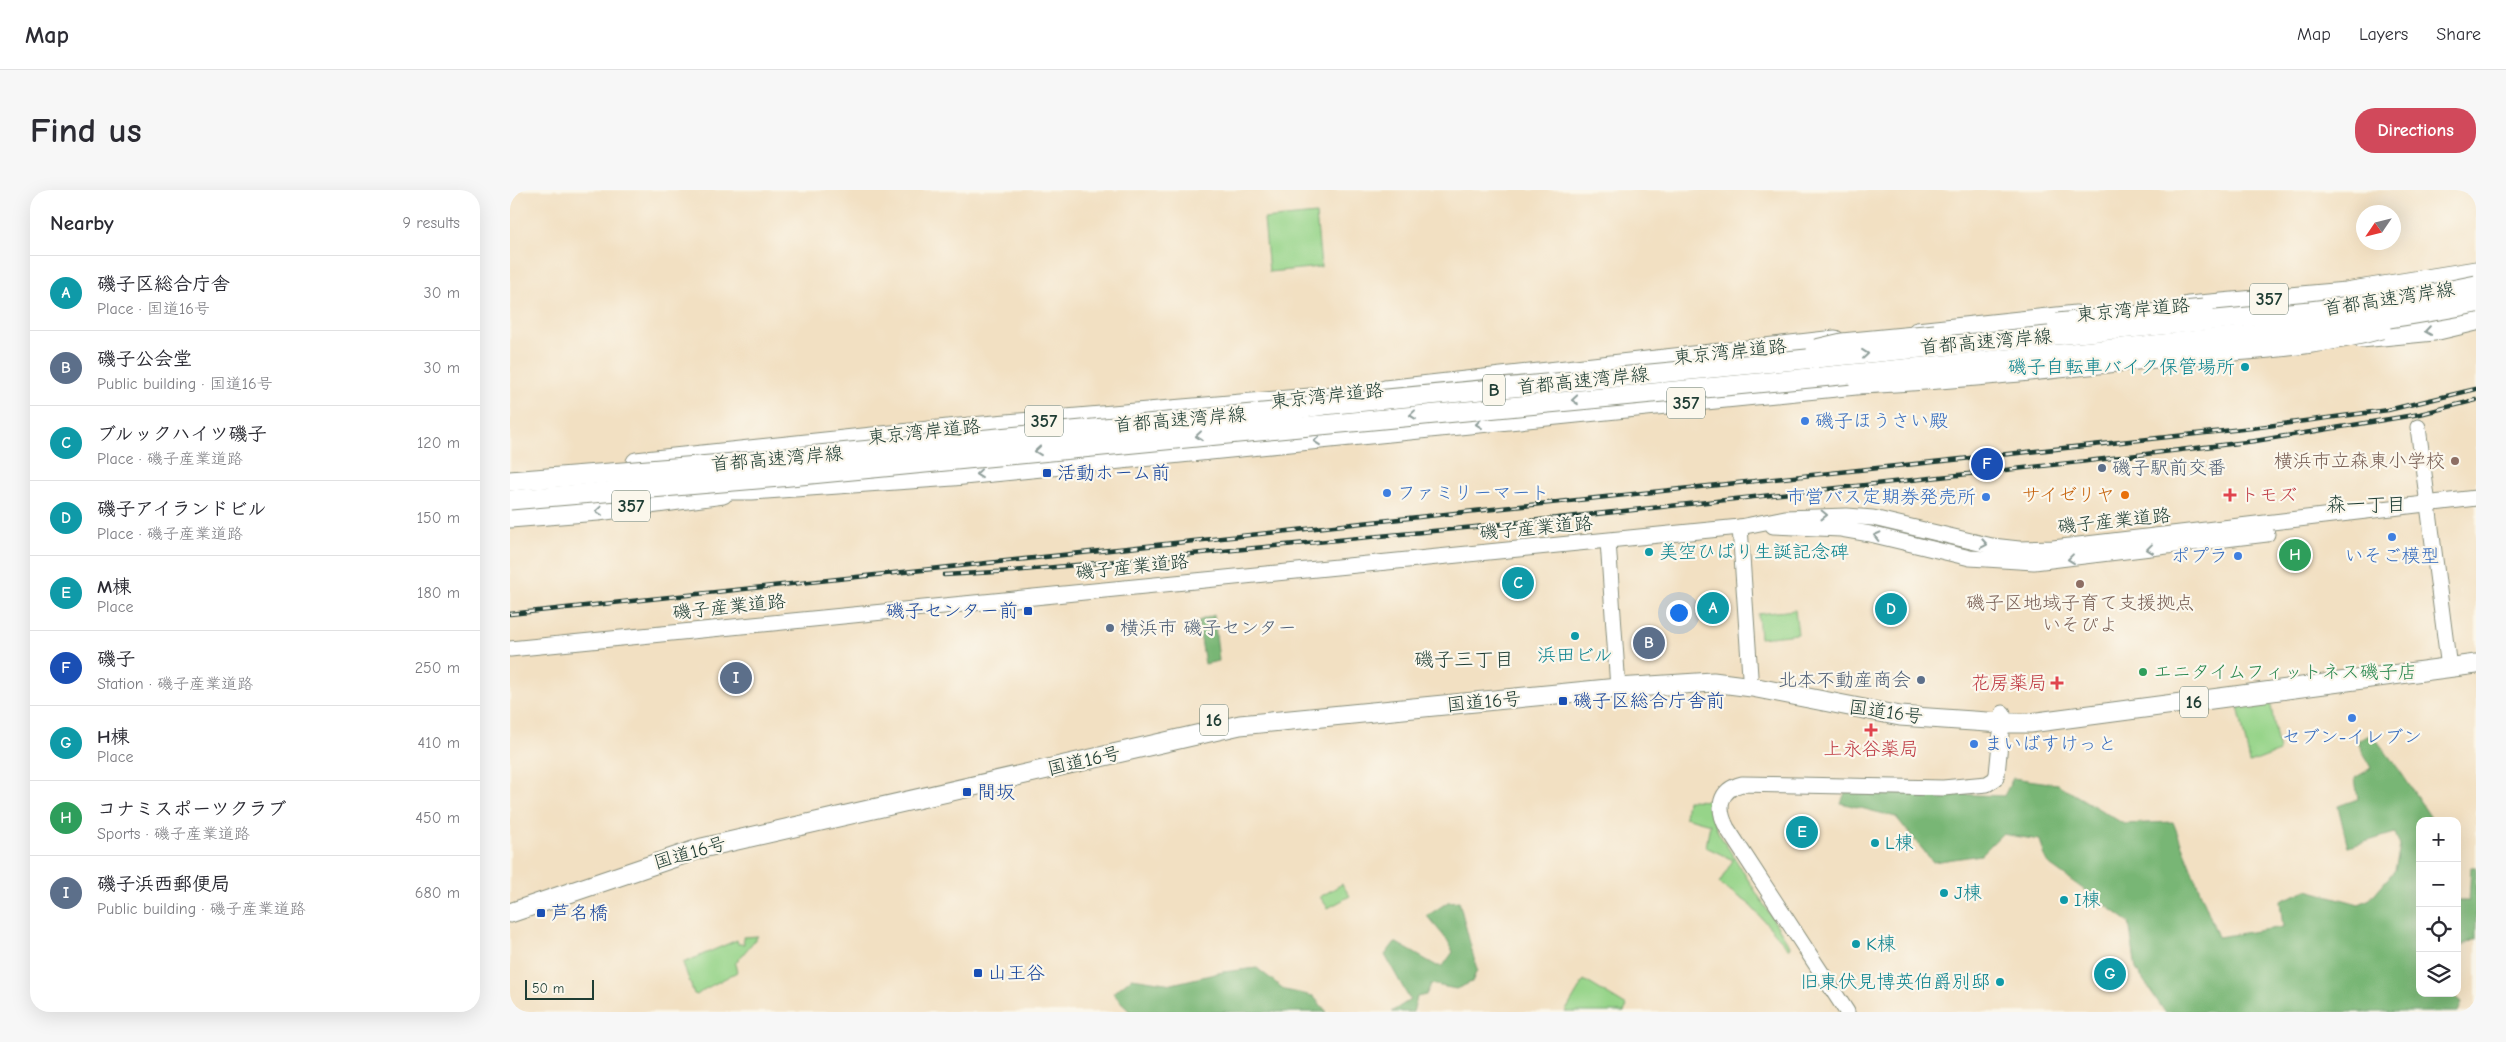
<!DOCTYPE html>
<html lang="en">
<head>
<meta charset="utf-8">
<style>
  body { margin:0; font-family:"Comic Neue","Klee One",sans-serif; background:#f7f7f7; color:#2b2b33 }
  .controls { position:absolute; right:15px; bottom:15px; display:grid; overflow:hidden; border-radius:10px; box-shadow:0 5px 20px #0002 }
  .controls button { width:45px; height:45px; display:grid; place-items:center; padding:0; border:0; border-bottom:1px solid #e1e1e2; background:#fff; color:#2b2b33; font:25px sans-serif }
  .compass { position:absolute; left:1846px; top:15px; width:45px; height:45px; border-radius:50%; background:#fff; box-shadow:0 5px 20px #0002; rotate:235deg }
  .scale { position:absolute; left:15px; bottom:12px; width:69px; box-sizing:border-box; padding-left:5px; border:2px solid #1f3d34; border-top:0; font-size:14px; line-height:18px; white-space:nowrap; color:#1f3d34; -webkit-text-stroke:4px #fbf7ec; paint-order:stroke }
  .you { position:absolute; left:1168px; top:422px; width:18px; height:18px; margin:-12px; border:4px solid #fff; border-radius:50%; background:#1a73e8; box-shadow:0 0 0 8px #1a73e833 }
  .badge { display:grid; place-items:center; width:32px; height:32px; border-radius:50%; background:#d1495b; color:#fff; font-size:16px; font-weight:700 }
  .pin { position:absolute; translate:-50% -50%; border:2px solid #fff; box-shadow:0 1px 5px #0006 }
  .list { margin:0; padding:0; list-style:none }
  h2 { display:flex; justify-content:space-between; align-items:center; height:65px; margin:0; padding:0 20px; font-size:21px }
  h2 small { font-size:16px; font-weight:400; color:#7c7c81 }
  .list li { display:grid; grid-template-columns:32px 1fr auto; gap:15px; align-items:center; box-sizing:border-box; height:75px; padding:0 20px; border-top:1px solid #e1e1e2 }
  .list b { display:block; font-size:19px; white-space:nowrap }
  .list p { margin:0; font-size:16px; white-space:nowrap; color:#7c7c81 }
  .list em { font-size:16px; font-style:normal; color:#7c7c81 }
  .icon { flex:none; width:28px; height:28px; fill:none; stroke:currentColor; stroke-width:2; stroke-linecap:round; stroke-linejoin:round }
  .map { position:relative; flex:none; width:1966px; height:822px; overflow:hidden; border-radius:20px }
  header { display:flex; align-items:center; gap:30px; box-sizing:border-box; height:70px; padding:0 25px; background:#fff; border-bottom:1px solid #e1e1e2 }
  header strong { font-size:24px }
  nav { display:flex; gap:28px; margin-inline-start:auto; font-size:18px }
  .intro { display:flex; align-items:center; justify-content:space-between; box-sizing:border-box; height:120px; padding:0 30px }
  h1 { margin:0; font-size:35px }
  .button { padding:12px 22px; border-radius:20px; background:#d1495b; color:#fff; font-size:18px; font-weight:700 }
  main { display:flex; gap:30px; padding:0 30px }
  aside { flex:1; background:#fff; border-radius:20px; box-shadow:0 5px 20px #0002 }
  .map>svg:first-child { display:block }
  .green { fill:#96d489; stroke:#5a885e }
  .forest { fill:#78b675; stroke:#4c7a54 }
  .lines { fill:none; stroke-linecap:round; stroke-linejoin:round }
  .secondary-casing { stroke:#888e7b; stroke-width:17 }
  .highway-casing { stroke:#888e7b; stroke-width:21 }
  .secondary { stroke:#fff; stroke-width:15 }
  .highway { stroke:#fff; stroke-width:19 }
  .rail-casing { stroke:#1f3d34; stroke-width:4.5 }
  .rail { stroke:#fbf7ec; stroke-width:2.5; stroke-dasharray:8; stroke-linecap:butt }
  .highway-bridge-casing { stroke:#888e7b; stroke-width:21; stroke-linecap:butt }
  .highway-bridge { stroke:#fff; stroke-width:19 }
  .oneway { stroke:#8f9e9a }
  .culture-dot { fill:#0f9aa8; stroke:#fbf7ec; stroke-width:2 }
  .shop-dot { fill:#3f7fe0; stroke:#fbf7ec; stroke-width:2 }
  .education-dot { fill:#8d6e63; stroke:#fbf7ec; stroke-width:2 }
  .service-dot { fill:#5c6f8a; stroke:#fbf7ec; stroke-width:2 }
  .transit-dot { fill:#1a4fb4; stroke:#fbf7ec; stroke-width:2 }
  .food-dot { fill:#e8710a; stroke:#fbf7ec; stroke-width:2 }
  .health-dot { fill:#e0444e; stroke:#fbf7ec; stroke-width:2 }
  .leisure-dot { fill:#2e9e5b; stroke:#fbf7ec; stroke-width:2 }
  .labels { text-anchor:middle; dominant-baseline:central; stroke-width:4.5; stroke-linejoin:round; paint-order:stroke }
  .shield { fill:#fbf7ec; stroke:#61756b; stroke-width:1 }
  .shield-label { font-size:18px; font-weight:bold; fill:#1f3d34 }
  .street-label { font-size:19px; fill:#1f3d34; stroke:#fbf7ec }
  .culture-label { font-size:19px; fill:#0d838f; stroke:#fbf7ec; text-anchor:start }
  .shop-label { font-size:19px; fill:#366cbe; stroke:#fbf7ec; text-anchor:start }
  .education-label { font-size:19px; fill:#785e54; stroke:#fbf7ec; text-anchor:end }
  .service-label { font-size:19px; fill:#4e5e75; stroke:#fbf7ec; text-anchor:start }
  .transit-label { font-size:19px; fill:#164399; stroke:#fbf7ec; text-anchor:start }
  .food-label { font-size:19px; fill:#c56008; stroke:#fbf7ec; text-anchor:end }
  .health-label { font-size:19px; fill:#be3a42; stroke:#fbf7ec; text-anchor:start }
  .leisure-label { font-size:19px; fill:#27864d; stroke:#fbf7ec; text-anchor:start }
  .neighbourhood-label { font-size:20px; fill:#1f3d34; stroke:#fbf7ec }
</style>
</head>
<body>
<header>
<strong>Map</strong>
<nav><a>Map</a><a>Layers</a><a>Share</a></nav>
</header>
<div class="intro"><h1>Find us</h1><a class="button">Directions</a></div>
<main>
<aside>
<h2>Nearby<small>9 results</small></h2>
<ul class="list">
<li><span class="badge" style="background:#0f9aa8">A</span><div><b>磯子区総合庁舎</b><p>Place · 国道16号</p></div><em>30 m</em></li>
<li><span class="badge" style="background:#5c6f8a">B</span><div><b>磯子公会堂</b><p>Public building · 国道16号</p></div><em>30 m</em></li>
<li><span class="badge" style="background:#0f9aa8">C</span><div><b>ブルックハイツ磯子</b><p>Place · 磯子産業道路</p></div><em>120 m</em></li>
<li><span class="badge" style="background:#0f9aa8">D</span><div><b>磯子アイランドビル</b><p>Place · 磯子産業道路</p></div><em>150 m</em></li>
<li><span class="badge" style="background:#0f9aa8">E</span><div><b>M棟</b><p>Place</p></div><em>180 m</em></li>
<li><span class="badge" style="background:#1a4fb4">F</span><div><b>磯子</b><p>Station · 磯子産業道路</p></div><em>250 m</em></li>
<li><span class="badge" style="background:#0f9aa8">G</span><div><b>H棟</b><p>Place</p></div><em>410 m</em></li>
<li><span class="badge" style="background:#2e9e5b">H</span><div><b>コナミスポーツクラブ</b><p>Sports · 磯子産業道路</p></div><em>450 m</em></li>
<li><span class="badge" style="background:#5c6f8a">I</span><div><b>磯子浜西郵便局</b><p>Public building · 磯子産業道路</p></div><em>680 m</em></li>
</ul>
</aside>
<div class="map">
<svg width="1966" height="822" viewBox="0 0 1966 822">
  <rect width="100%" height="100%" fill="#fbf7ec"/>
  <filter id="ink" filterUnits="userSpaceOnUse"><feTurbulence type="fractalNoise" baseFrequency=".02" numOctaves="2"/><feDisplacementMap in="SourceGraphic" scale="10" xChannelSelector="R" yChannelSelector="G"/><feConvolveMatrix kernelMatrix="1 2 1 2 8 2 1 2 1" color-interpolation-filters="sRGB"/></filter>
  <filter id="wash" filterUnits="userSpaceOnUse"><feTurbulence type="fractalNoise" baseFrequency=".0096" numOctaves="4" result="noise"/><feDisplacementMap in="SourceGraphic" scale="20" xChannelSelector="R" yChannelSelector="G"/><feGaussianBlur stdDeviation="1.12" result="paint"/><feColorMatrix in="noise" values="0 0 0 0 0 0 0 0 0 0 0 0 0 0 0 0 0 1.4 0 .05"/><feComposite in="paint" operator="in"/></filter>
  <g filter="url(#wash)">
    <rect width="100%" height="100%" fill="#f2e0c2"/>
    <!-- green -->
    <g class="green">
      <path d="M806,24L811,77L759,82L754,29Z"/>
      <path d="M1285,420L1288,444L1250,448L1248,424Z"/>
      <path d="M1760,510L1769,562L1740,573L1728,516Z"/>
      <path d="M1177,610L1207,611L1204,629L1208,642L1280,756L1279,759L1238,713L1209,693L1223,670L1196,657L1200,634L1175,627Z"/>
      <path d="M832,694L840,706L818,718L810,707Z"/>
      <path d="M248,746L225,774L227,782L195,799L187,805L184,804L173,773L227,750L228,754H234L233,747Z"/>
      <path d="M1074,790L1117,816L1114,822H1055Z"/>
    </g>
    <!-- forest -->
    <g class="forest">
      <path d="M704,425L709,471L695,474L688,431Z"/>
      <path d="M1862,544L1890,581L1923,631H1910V803H1940L1952,813L1948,822H1655L1626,779L1619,732L1537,673L1530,650L1492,644L1471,665L1423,672L1386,627L1331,613L1336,600L1494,606L1503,588L1547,594L1614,634L1663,632L1708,747L1773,737L1770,711L1797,700L1849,714L1860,709L1885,680L1890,656L1885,643L1838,657L1828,616L1848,609L1845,588L1861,578L1847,551Z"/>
      <path d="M1961,677H1966V749L1947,757V711H1959Z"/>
      <path d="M949,711L967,780L962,792L946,799L921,794L916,805L907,807L903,822H881L900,810L875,765L885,752L927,776H933L943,762L938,751L917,726L938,712Z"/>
      <path d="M747,778L775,800L803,806L817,822H620L603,803L622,788L662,794L713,782Z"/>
    </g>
  </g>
  <g filter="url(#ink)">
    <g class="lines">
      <defs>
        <g id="secondary">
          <path d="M1908,237L1939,478"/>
          <path d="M1263,336L1331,339L1360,344L1460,368L1524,372L1757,344"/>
          <path d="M1230,337L1240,486"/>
          <path d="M1098,351L1108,498"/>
          <path d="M0,459L1230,337L1275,328L1337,326L1363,328L1482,356L1509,359L1543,358L1966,308"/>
          <path d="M1337,822L1217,638C1207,619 1208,600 1232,594L1433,598L1477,594L1485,589L1487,584L1493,523"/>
        </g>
        <g id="highway">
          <path d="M1678,116L1836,102L1966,81"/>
          <path d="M1407,142L1566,125"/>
          <path d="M1851,148L1924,141L1966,131"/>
          <path d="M875,200L1325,150"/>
          <path d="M126,272L438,239L823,206"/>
          <path d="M199,300H242L443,286L1366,193"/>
          <path d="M0,328L88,321L213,304"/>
          <path d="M0,723L192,658L730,535L1108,498L1203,492L1242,497L1390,526L1492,533H1520L1966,474"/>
        </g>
      </defs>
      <!-- secondary casing -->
      <use href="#secondary" class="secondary-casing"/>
      <!-- highway casing -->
      <use href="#highway" class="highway-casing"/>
      <!-- secondary -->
      <use href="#secondary" class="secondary"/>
      <!-- highway -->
      <use href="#highway" class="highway"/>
      <defs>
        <g id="rail">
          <path d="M434,385L503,381L965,337L1569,272L1745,251L1910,224L1966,210"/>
          <path d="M0,424L1742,238L1878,220L1966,199"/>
        </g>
      </defs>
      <!-- rail casing -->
      <use href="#rail" class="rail-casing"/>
      <!-- rail -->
      <use href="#rail" class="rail"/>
      <defs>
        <g id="highway-bridge">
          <path d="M1547,133L1694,119"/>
          <path d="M1306,159L1332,153L1425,144"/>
          <path d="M1349,194C1455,189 1560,177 1665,166C1734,159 1804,158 1871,139"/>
          <path d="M0,291L213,274L774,221L814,215L1800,121L1892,110L1966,95"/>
          <path d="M0,310L270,287L1653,154C1757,143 1863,134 1966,113"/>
        </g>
      </defs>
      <!-- highway-bridge casing -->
      <use href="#highway-bridge" class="highway-bridge-casing"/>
      <!-- highway-bridge -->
      <use href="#highway-bridge" class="highway-bridge"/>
    </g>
    <!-- one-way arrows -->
    <defs><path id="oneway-chevron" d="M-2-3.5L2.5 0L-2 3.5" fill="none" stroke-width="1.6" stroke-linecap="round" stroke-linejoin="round" transform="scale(1.25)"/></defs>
    <g class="oneway">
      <use href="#oneway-chevron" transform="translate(1918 141) rotate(172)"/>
      <use href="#oneway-chevron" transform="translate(1355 164) rotate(-6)"/>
      <use href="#oneway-chevron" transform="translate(1065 210) rotate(175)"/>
      <use href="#oneway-chevron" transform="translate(903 225) rotate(174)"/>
      <use href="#oneway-chevron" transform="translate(969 234) rotate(174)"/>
      <use href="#oneway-chevron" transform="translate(689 246) rotate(174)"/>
      <use href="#oneway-chevron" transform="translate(807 251) rotate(174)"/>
      <use href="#oneway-chevron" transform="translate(528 261) rotate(174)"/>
      <use href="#oneway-chevron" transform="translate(469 284) rotate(174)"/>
      <use href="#oneway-chevron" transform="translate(89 321) rotate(174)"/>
      <use href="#oneway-chevron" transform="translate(1314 325) rotate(1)"/>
      <use href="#oneway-chevron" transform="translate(1367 346) rotate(-166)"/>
      <use href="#oneway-chevron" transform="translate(1474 354) rotate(10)"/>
      <use href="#oneway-chevron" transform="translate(1640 359) rotate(173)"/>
      <use href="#oneway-chevron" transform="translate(1561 369) rotate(173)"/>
    </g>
  </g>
  <!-- markers -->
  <g class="culture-dot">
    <circle cx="1735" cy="177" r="5"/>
    <circle cx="1139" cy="362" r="5"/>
    <circle cx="1065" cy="446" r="5"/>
    <circle cx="1365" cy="653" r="5"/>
    <circle cx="1434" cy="703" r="5"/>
    <circle cx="1554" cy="710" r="5"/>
    <circle cx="1346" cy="754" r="5"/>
    <circle cx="1490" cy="792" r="5"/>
  </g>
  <g class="shop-dot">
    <circle cx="1295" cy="231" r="5"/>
    <circle cx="877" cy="303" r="5"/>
    <circle cx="1476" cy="307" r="5"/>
    <circle cx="1882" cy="347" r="5"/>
    <circle cx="1728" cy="366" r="5"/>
    <circle cx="1842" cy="528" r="5"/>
    <circle cx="1464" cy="554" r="5"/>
  </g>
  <g class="education-dot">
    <circle cx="1945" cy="271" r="5"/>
    <circle cx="1570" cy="394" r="5"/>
  </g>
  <g class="service-dot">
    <circle cx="1592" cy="278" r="5"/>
    <circle cx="600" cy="438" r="5"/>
    <circle cx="1411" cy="490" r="5"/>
  </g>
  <g class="transit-dot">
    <rect x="532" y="278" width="10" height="10" rx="2.5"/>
    <rect x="513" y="416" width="10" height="10" rx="2.5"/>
    <rect x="1048" y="506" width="10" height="10" rx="2.5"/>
    <rect x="452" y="597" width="10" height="10" rx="2.5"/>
    <rect x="26" y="718" width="10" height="10" rx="2.5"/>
    <rect x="463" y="778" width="10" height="10" rx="2.5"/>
  </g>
  <circle class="food-dot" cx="1615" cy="305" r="5"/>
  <g class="health-dot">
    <path d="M1717.5 297.5h5v5h5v5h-5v5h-5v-5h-5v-5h5z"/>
    <path d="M1544.5 485.5h5v5h5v5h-5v5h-5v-5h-5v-5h5z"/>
    <path d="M1358.5 532.5h5v5h5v5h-5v5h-5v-5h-5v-5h5z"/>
  </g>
  <circle class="leisure-dot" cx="1633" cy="482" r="5"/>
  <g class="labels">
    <!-- shield labels -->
    <g class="shield">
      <rect x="1740" y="93.5" width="38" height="31" rx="4"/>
      <rect x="973" y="184.5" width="22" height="31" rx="4"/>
      <rect x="1157" y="197.5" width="38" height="31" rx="4"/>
      <rect x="515" y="215.5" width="38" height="31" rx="4"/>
      <rect x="102" y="300.5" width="38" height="31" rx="4"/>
      <rect x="1670" y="496.5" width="28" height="31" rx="4"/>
      <rect x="690" y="514.5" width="28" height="31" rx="4"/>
    </g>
    <g class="shield-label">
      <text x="1759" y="109">357</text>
      <text x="984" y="200">B</text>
      <text x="1176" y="213">357</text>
      <text x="534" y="231">357</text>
      <text x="121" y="316">357</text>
      <text x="1684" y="512">16</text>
      <text x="704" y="530">16</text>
    </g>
    <!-- street labels -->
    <g class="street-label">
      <text transform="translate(1879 109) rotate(-9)">首都高速湾岸線</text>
      <text transform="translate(1623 120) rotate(-5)">東京湾岸道路</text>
      <text transform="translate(1476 152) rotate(-5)">首都高速湾岸線</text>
      <text transform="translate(1220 162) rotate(-6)">東京湾岸道路</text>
      <text transform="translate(1073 191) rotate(-6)">首都高速湾岸線</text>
      <text transform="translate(817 206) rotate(-6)">東京湾岸道路</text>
      <text transform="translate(670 230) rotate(-5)">首都高速湾岸線</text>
      <text transform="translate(414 242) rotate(-6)">東京湾岸道路</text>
      <text transform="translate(267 269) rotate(-5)">首都高速湾岸線</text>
      <text transform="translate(1604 331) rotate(-6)">磯子産業道路</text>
      <text transform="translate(1026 338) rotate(-5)">磯子産業道路</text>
      <text transform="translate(622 377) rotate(-6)">磯子産業道路</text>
      <text transform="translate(219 417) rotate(-6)">磯子産業道路</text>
      <text transform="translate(974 512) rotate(-5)">国道16号</text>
      <text transform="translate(1376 522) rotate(8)">国道16号</text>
      <text transform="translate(574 571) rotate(-13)">国道16号</text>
      <text transform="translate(180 663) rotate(-16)">国道16号</text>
    </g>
    <!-- culture labels -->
    <g class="culture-label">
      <text x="1725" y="177" text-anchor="end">磯子自転車バイク保管場所</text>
      <text x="1149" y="362">美空ひばり生誕記念碑</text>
      <text x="1065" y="465" text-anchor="middle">浜田ビル</text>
      <text x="1375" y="653">L棟</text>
      <text x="1444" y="703">J棟</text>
      <text x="1564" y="710">I棟</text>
      <text x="1356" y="754">K棟</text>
      <text x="1480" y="792" text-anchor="end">旧東伏見博英伯爵別邸</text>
    </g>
    <!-- shop labels -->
    <g class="shop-label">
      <text x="1305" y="231">磯子ほうさい殿</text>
      <text x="887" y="303">ファミリーマート</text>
      <text x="1466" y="307" text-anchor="end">市営バス定期券発売所</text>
      <text x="1718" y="366" text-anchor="end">ポプラ</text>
      <text x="1882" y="366" text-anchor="middle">いそご模型</text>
      <text x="1842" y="547" text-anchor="middle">セブン-イレブン</text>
      <text x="1474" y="554">まいばすけっと</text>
    </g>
    <!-- education labels -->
    <g class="education-label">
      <text x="1935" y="271">横浜市立森東小学校</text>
      <text x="1570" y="413" text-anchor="middle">磯子区地域子育て支援拠点<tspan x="1570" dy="22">いそぴよ</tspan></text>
    </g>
    <!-- service labels -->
    <g class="service-label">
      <text x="1602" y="278">磯子駅前交番</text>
      <text x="610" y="438">横浜市 磯子センター</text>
      <text x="1401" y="490" text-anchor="end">北本不動産商会</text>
    </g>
    <!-- transit labels -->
    <g class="transit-label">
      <text x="547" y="283">活動ホーム前</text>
      <text x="508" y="421" text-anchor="end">磯子センター前</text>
      <text x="1063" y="511">磯子区総合庁舎前</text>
      <text x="467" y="602">間坂</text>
      <text x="41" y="723">芦名橋</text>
      <text x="478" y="783">山王谷</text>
    </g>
    <!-- food labels -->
    <g class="food-label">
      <text x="1605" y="305">サイゼリヤ</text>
    </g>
    <!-- health labels -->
    <g class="health-label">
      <text x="1730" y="305">トモズ</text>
      <text x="1537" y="493" text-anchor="end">花房薬局</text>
      <text x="1361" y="559" text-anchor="middle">上永谷薬局</text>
    </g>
    <!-- leisure labels -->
    <g class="leisure-label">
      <text x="1643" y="482">エニタイムフィットネス磯子店</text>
    </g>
    <!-- neighbourhood labels -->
    <g class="neighbourhood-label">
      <text x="1856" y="314">森一丁目</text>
      <text x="954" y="469">磯子三丁目</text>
    </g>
  </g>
</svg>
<div class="controls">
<button>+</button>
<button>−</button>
<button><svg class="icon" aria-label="locate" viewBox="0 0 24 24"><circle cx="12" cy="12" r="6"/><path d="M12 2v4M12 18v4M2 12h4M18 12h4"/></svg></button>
<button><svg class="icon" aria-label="layers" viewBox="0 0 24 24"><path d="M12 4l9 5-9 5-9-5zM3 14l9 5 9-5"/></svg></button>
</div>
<svg class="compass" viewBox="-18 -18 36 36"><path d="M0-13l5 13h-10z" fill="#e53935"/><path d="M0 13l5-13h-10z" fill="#7c7c81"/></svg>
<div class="scale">50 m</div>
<div class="you"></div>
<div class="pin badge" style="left:1203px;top:418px;background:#0f9aa8">A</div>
<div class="pin badge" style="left:1139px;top:453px;background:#5c6f8a">B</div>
<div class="pin badge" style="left:1008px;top:393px;background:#0f9aa8">C</div>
<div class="pin badge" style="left:1381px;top:419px;background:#0f9aa8">D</div>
<div class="pin badge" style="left:1292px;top:642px;background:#0f9aa8">E</div>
<div class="pin badge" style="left:1477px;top:274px;background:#1a4fb4">F</div>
<div class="pin badge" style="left:1600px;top:784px;background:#0f9aa8">G</div>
<div class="pin badge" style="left:1785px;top:365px;background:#2e9e5b">H</div>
<div class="pin badge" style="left:226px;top:488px;background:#5c6f8a">I</div>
</div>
</main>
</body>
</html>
